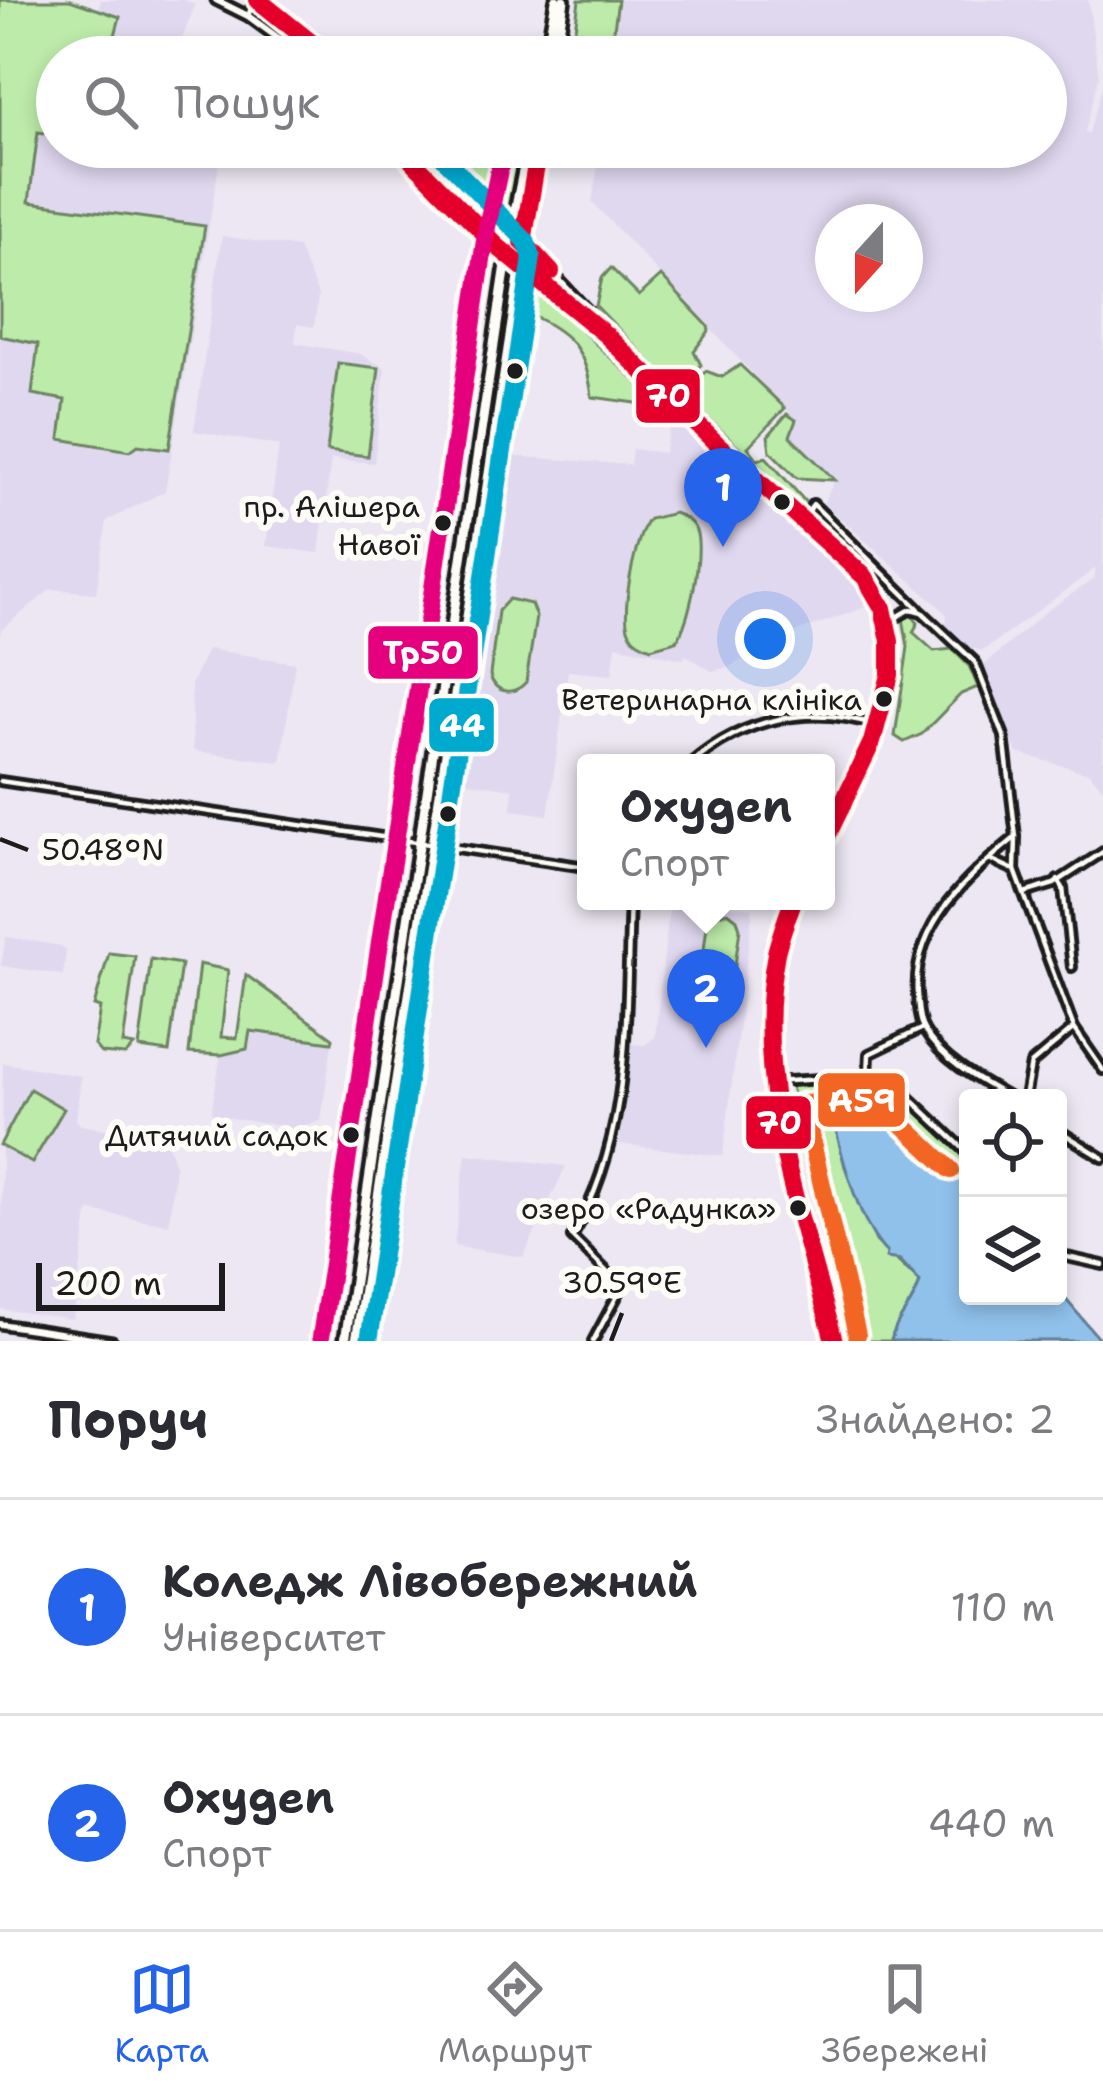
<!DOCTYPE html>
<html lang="uk">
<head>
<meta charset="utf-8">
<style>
  body { margin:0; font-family:"Shantell Sans",sans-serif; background:#f7f7f7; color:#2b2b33 }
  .controls { position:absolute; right:36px; bottom:36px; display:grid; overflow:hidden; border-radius:12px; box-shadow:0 6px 18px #0003 }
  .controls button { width:108px; height:108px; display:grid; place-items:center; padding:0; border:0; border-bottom:3px solid #e1e1e2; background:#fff; color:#2b2b33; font:60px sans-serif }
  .compass { position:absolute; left:815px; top:204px; width:108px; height:108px; border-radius:50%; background:#fff; box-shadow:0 6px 18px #0003; rotate:201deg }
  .scale { position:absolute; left:36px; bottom:30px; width:189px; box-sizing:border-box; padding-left:12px; border:6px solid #1c1c1c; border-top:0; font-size:33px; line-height:42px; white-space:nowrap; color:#1c1c1c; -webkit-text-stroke:9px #fdfcf7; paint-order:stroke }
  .you { position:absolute; left:765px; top:639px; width:42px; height:42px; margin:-30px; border:9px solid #fff; border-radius:50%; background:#1a73e8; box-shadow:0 0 0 18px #1a73e833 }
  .badge { display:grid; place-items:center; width:78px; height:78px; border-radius:50%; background:#2563eb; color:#fff; font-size:39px; font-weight:700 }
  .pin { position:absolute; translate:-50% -99px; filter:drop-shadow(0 3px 6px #0008) }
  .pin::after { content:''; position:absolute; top:63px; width:42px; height:36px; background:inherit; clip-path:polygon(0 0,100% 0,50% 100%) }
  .popup { position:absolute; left:577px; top:754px; width:258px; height:156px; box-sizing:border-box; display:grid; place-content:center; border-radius:12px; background:#fff; filter:drop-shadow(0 3px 9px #0005); font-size:39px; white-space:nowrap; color:#7c7c81 }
  .popup b { font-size:45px; color:#2b2b33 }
  .popup::after { content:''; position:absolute; left:50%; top:100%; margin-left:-24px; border:24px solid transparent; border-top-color:#fff }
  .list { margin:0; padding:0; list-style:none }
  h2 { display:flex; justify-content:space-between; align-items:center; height:156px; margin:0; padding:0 48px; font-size:51px }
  h2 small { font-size:39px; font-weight:400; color:#7c7c81 }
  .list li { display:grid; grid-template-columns:78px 1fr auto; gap:36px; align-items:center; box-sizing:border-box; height:216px; padding:0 48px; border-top:3px solid #e1e1e2 }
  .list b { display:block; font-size:45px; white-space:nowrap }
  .list p { margin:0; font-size:39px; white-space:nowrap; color:#7c7c81 }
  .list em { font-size:39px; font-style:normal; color:#7c7c81 }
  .icon { flex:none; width:66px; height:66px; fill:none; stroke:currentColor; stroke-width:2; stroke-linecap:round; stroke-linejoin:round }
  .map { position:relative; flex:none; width:1103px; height:1341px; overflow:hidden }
  .search { position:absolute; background:#fff; box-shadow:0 6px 18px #0003; left:36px; right:36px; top:36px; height:132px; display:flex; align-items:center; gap:30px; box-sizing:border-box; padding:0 42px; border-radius:66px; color:#7c7c81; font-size:45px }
  .sheet { height:588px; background:#fff }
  nav { display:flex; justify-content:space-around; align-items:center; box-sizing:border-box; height:168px; border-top:3px solid #e1e1e2; background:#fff; font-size:33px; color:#7c7c81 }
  nav a { display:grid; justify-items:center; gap:6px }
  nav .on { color:#2563eb }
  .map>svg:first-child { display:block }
  .built { fill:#e0d8ef; fill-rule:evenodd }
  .green { fill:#bdeba9; stroke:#6c8462; stroke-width:3 }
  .water { fill:#8fc1eb; stroke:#617f98; stroke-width:3 }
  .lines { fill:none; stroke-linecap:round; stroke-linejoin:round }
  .minor-casing { stroke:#1c1c1c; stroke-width:14 }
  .tertiary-casing { stroke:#1c1c1c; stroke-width:15 }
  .primary-casing { stroke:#1c1c1c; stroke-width:18 }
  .minor { stroke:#fdfcf7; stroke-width:4.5 }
  .tertiary { stroke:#fdfcf7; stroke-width:6 }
  .primary { stroke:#fdfcf7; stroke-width:9 }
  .bus-1-casing { stroke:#fdfcf7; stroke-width:27 }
  .bus-2-casing { stroke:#fdfcf7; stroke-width:27 }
  .bus-3-casing { stroke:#fdfcf7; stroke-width:27 }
  .bus-4-casing { stroke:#fdfcf7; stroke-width:27 }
  .bus-1 { stroke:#e4002b; stroke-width:18 }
  .bus-2 { stroke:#00a9ce; stroke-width:18 }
  .bus-3 { stroke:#e5007d; stroke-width:18 }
  .bus-4 { stroke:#f26522; stroke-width:18 }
  .ticks { fill:none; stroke:#1c1c1c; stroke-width:4.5 }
  .bus-dot { fill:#1c1c1c; stroke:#fdfcf7; stroke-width:4.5 }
  .labels { text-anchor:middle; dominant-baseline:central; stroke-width:12; stroke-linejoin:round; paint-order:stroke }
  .bus-label { font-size:30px; fill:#1c1c1c; stroke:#fdfcf7; text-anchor:end }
  .ticks-label { font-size:30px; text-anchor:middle; fill:#1c1c1c; stroke:#fdfcf7; stroke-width:12; stroke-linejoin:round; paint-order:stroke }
  .line-badge { stroke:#fdfcf7; stroke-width:4.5 }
  .badge-label { font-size:33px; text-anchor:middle; font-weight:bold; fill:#fff }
</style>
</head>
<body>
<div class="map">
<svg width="1103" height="1341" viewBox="0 0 1103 1341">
  <rect width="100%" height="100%" fill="#ece7f2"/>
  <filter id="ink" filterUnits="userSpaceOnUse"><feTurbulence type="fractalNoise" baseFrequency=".00833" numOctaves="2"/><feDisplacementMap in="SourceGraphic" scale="24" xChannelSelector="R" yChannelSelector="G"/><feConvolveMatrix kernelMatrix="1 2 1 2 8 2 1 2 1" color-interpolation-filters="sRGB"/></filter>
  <g filter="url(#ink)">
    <!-- built -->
    <g class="built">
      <path d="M101,0H184L195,5L175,57H67L87,42Z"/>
      <path d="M618,0H1088L1099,76L1085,132L1089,133L1103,84V788L1089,773L1017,753L982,667L1044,613L1094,579L1096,568L983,651L967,647L946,626L947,615L940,607L823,503L835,480L789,436L796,420L592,202L601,147H1046V57H610ZM833,222H905V294H833Z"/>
      <path d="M57,64V147H222L165,491L107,521L96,593L51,589L1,630L0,637V86Z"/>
      <path d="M222,236L298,248L318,295L314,327L297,324L295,343L360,354L385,368L374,463L331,459L319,553L266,546L279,446L194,431Z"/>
      <path d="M679,421L857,583L871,605L802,630L729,667L712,671L686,655L683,659L616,645L612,675L568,671L548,815L512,810L513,789L462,781L510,456L630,465L632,449L664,453L669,429Z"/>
      <path d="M207,649L295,663L281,762L193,751L191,685Z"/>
      <path d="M670,901L753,908L723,1156L619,1144L630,1044L645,1045L655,1037Z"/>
      <path d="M6,937L61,946L66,951L63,975L1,966Z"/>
      <path d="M250,1031L332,1042L321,1121L294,1128L211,1115L221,1053Z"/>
      <path d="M3,1063L81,1076L76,1120L80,1125L166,1139L175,1165L169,1224L90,1211L88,1215L73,1319L0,1309Z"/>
      <path d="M466,1154L566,1166L523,1257L454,1246Z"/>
    </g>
    <!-- green -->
    <g class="green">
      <path d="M0,0H70L120,17L114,39L161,57H57V135L38,132L29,202L205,226L169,449L138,445L130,451L60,439L65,400L32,394L38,344L0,336Z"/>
      <path d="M579,0H618L610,57H571Z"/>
      <path d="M430,147H523L507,222Z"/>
      <path d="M611,268L639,296L661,276L708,326L709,331L694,351L701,365L676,388L596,306L602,278Z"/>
      <path d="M537,289L660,404L653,416L636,403L592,397C587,354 574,335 533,316L529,350L525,351Z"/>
      <path d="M338,363L379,368L368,456L327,451Z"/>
      <path d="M740,365L785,408L748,447L758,460L766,457L809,506L804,507L683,395L706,371L722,377Z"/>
      <path d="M787,414L796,420L790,436L835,480L797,478L770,451L768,436Z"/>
      <path d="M674,513C684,517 692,521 696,531C704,550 689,627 676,641L651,648C641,644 633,641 629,631C620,613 636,533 649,519Z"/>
      <path d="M509,599L531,604L536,617L526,682C514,696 495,694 490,675L498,611Z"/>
      <path d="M912,615L918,623L913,632L934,651L952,649L969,666L978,687L961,694L922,734L904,742L895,736L908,647L903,618Z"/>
      <path d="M728,912L737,919L740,929L730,1001L723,1009C711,1013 700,1008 698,995L707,926L712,915Z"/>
      <path d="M109,953L135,956L123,1044L134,1046L125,1055L101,1053L94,1045L100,1008L94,1006Z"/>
      <path d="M151,959L181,964L169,1052L139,1048Z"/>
      <path d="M199,964L228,970L221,1037L237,1038L246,975L333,1038L332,1042L250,1031L247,1049L221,1055L189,1053Z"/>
      <path d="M874,1082L897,1090L968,1161V1185L898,1099L850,1096L835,1124L845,1167L876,1241L920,1282C914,1305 896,1318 891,1341H852L791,1086Z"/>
      <path d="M30,1089L64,1109L32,1163L0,1145Z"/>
    </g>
    <!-- water -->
    <path class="water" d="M874,1088L898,1099L968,1185V1296H1058V1290L1101,1341H891C896,1318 914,1305 920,1282L900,1260L886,1258L887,1253C861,1228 842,1160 835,1124L850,1096Z"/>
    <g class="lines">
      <defs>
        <g id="minor">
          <path d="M248,16L254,0"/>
          <path d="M804,521L813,504L919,609"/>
          <path d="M890,621L911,609L922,612L975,662L1004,736L1016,837L1015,870L1074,1028L1103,1070"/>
          <path d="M691,763C744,718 810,704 876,725"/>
          <path d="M0,781L586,867"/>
          <path d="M990,859L1012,869"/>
          <path d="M1058,880L1063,888L1072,967"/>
          <path d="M1024,893L1054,884L1103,852"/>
          <path d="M868,1076L869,1054L923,1028"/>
          <path d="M773,1082L868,1076L892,1081L968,1153"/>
          <path d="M1010,1098C980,1081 942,1061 924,1030C918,1020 918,1005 917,994C912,925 968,876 1016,837"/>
          <path d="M1025,1098L1031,1064L1074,1028"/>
          <path d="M1058,1130L1103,1158"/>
          <path d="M1058,1255L1103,1265"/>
          <path d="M593,1341L622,1287L572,1237C633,1135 625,1015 630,901"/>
        </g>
        <g id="tertiary">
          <path d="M216,0L248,16L304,57"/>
          <path d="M258,0L329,57"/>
          <path d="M399,147L498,247L594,325"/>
          <path d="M424,147L531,250L672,401L865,577C926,658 867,760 826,838"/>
          <path d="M793,901C734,1029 803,1211 834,1341"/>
          <path d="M0,1324L112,1341"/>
        </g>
        <g id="primary">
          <path d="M546,57L556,0"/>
          <path d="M555,57L564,0"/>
          <path d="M345,1341L511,231L528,147"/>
          <path d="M356,1341L539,147"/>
        </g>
      </defs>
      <!-- minor casing -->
      <use href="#minor" class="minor-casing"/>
      <!-- tertiary casing -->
      <use href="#tertiary" class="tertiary-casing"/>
      <!-- primary casing -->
      <use href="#primary" class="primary-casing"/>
      <!-- minor -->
      <use href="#minor" class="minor"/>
      <!-- tertiary -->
      <use href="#tertiary" class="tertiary"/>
      <!-- primary -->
      <use href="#primary" class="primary"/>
      <defs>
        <g id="bus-1">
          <path d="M258,0L329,57"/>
          <path d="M399,147L498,247L606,335L717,444L865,577L883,608L890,641V675L872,742L826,838"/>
          <path d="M539,147L523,242L551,272"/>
          <path d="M793,901C787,918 780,936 776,953C751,1082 802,1218 834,1341"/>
        </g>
        <path id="bus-2" d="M369,1341L532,257L526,241L433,147"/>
        <path id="bus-3" d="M321,1337L487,227L504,147"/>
        <path id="bus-4" d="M857,1335L803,1104L866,1100L880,1103L951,1170"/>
      </defs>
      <!-- bus-1 casing -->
      <use href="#bus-1" class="bus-1-casing"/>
      <!-- bus-2 casing -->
      <use href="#bus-2" class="bus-2-casing"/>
      <!-- bus-3 casing -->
      <use href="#bus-3" class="bus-3-casing"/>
      <!-- bus-4 casing -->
      <use href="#bus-4" class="bus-4-casing"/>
      <!-- bus-1 -->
      <use href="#bus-1" class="bus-1"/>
      <!-- bus-2 -->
      <use href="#bus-2" class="bus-2"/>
      <!-- bus-3 -->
      <use href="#bus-3" class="bus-3"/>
      <!-- bus-4 -->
      <use href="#bus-4" class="bus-4"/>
    </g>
  </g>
  <!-- ticks -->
  <path class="ticks" d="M0,839L28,850M611,1341L622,1313"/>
  <!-- markers -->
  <g class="bus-dot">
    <circle cx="515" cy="371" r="10"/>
    <circle cx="782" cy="502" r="10"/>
    <circle cx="443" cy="523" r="10"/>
    <circle cx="884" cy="699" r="10"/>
    <circle cx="448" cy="814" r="10"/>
    <circle cx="351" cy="1135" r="10"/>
    <circle cx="798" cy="1208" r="10"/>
  </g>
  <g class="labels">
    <!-- bus labels -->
    <g class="bus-label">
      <text x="420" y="506">пр. Алішера<tspan x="420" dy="38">Навої</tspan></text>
      <text x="862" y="699">Ветеринарна клініка</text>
      <text x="328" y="1135">Дитячий садок</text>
      <text x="776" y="1208">озеро «Радунка»</text>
    </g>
  </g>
  <g class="ticks-label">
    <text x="103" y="860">50.48°N</text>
    <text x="622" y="1293">30.59°E</text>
  </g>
  <g class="line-badge">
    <rect x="634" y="367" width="68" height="58" rx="12" fill="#e4002b"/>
    <rect x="366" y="624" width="114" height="57" rx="12" fill="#e5007d"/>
    <rect x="427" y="696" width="69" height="58" rx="12" fill="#00a9ce"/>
    <rect x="816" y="1071" width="91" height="58" rx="12" fill="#f26522"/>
    <rect x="744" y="1094" width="69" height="57" rx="12" fill="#e4002b"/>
  </g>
  <g class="badge-label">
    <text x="668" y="407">70</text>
    <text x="423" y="664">Тр50</text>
    <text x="462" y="737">44</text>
    <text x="862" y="1112">А59</text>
    <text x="779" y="1134">70</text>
  </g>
</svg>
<div class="controls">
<button><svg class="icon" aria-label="locate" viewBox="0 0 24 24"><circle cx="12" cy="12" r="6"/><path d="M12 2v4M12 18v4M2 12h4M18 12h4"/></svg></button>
<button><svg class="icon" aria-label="layers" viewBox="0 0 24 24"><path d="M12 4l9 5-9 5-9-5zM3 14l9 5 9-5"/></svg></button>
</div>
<svg class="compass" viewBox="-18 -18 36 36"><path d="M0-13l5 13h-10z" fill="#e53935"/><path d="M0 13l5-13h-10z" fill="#7c7c81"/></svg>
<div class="scale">200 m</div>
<div class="you"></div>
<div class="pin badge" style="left:723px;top:547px">1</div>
<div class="pin badge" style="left:706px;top:1048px">2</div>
<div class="popup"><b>Oxygen</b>Спорт</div>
<div class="search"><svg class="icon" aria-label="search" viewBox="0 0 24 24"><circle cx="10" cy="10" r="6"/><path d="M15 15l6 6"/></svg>Пошук</div>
</div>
<section class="sheet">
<h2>Поруч<small>Знайдено: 2</small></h2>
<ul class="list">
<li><span class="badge">1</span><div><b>Коледж Лівобережний</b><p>Університет</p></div><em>110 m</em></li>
<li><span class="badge">2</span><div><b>Oxygen</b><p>Спорт</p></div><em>440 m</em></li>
</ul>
</section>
<nav>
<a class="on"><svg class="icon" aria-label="map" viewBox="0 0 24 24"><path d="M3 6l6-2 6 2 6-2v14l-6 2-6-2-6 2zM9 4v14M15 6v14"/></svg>Карта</a>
<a><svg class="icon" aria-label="directions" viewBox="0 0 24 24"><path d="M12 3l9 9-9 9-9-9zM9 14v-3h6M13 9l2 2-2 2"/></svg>Маршрут</a>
<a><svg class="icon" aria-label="saved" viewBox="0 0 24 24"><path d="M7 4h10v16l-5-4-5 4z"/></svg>Збережені</a>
</nav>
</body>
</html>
